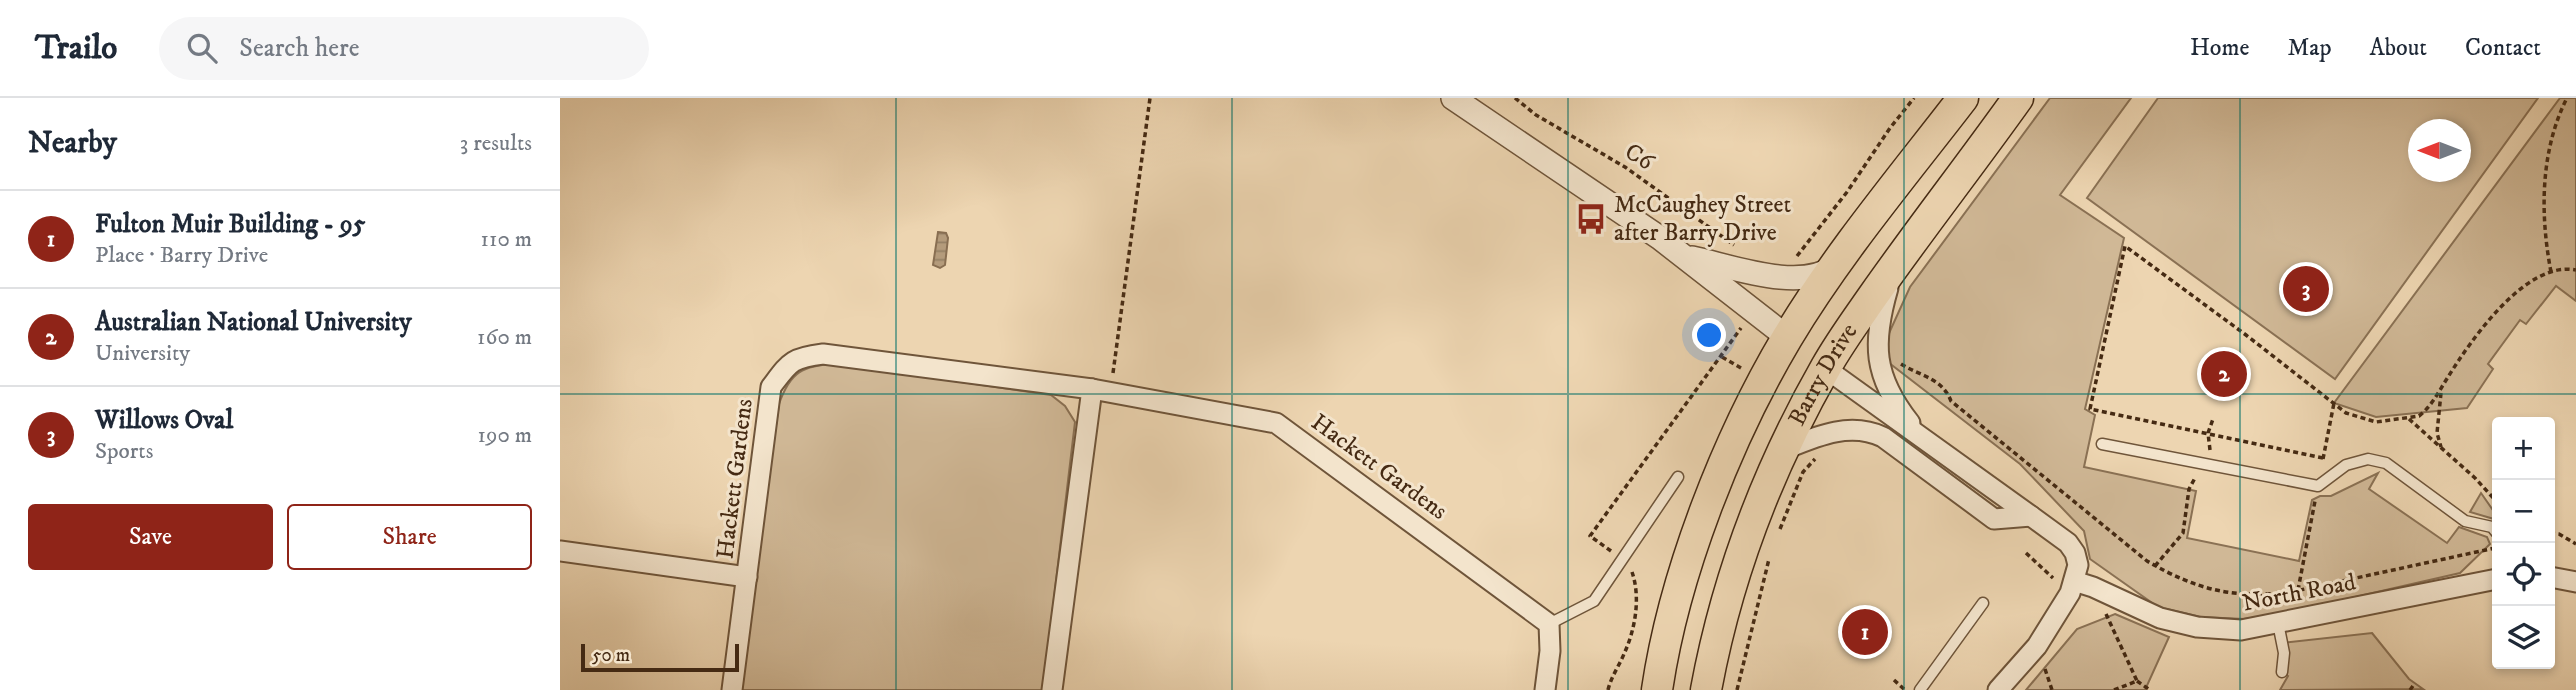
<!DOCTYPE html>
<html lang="en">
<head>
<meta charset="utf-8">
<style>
  body { margin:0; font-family:"IM FELL DW Pica",serif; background:#f6f6f7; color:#1f2937 }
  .controls { position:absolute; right:21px; bottom:21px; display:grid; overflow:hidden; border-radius:7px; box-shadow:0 4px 10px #0003 }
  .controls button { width:63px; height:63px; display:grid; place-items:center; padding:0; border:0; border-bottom:2px solid #e0e1e3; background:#fff; color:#1f2937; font:35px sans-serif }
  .compass { position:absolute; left:1848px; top:21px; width:63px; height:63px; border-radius:50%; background:#fff; box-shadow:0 4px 10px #0003; rotate:270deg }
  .scale { position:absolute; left:21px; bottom:18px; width:158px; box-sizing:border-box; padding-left:7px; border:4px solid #452a13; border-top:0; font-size:19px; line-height:24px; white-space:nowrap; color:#452a13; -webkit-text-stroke:5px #f3e4cc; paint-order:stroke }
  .you { position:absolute; left:1150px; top:238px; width:24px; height:24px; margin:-18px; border:5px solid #fff; border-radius:50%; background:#1a73e8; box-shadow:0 0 0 10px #1a73e833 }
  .badge { display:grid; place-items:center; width:46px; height:46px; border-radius:50%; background:#8f2418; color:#fff; font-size:23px; font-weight:700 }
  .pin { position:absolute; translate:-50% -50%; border:4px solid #fff; box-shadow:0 2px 7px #0006 }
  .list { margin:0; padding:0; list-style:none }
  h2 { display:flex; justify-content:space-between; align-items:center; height:91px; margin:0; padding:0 28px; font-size:30px }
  h2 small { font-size:23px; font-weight:400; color:#747a83 }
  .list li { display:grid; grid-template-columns:46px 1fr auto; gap:21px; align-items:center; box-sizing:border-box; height:98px; padding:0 28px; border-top:2px solid #e0e1e3 }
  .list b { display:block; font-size:26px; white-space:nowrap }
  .list p { margin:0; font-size:23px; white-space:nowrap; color:#747a83 }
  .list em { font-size:23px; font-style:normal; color:#747a83 }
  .actions { display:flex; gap:14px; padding:21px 28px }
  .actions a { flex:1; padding:16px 0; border:2px solid #8f2418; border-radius:7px; text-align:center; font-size:24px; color:#8f2418 }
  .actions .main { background:#8f2418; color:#fff }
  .icon { flex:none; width:38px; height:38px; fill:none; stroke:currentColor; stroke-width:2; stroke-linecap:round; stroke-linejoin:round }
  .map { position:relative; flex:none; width:2016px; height:592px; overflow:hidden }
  header { display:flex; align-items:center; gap:42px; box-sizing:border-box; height:98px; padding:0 35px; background:#fff; border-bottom:2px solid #e0e1e3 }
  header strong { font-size:33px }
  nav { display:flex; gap:38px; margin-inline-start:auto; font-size:24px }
  .search { width:490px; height:63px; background:#f6f6f7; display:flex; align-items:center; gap:18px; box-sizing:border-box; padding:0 24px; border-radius:38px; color:#747a83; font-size:26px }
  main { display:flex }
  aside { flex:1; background:#fff }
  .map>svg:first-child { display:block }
  .green { fill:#d0b896; stroke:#8a7154; stroke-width:2; fill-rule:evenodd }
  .water { fill:url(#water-rules); stroke:#886e51; stroke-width:2 }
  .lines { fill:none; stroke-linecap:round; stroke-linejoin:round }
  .service-casing { stroke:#6f553a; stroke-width:13 }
  .minor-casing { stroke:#6f553a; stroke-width:23 }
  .tertiary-casing { stroke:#6f553a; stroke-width:26 }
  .primary-casing { stroke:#452a13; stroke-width:33 }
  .path { stroke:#452a13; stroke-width:3.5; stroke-dasharray:5 3.5; stroke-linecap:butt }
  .service { stroke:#f3e4cc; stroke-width:10 }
  .minor { stroke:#f3e4cc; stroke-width:19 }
  .tertiary { stroke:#f3e4cc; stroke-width:23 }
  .primary { stroke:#edd5b1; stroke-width:30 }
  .grid { fill:none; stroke:#0f766e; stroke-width:2; stroke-opacity:0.55 }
  .labels { text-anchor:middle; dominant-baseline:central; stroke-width:6; stroke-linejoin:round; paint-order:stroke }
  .street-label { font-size:24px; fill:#452a13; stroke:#f3e4cc }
  .poi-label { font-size:24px; fill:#452a13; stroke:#f3e4cc; text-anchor:start }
</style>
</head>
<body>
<header>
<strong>Trailo</strong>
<div class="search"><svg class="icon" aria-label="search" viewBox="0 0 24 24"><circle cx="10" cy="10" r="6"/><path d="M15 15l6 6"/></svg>Search here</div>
<nav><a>Home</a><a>Map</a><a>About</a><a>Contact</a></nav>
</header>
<main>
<aside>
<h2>Nearby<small>3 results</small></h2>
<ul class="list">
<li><span class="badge">1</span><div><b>Fulton Muir Building - 95</b><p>Place · Barry Drive</p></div><em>110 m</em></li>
<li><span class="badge">2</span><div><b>Australian National University</b><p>University</p></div><em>160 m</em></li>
<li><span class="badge">3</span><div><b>Willows Oval</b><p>Sports</p></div><em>190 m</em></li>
</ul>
<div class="actions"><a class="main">Save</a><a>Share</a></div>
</aside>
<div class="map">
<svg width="2016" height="592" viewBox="0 0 2016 592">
  <defs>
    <pattern id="water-rules" width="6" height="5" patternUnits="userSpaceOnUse" patternTransform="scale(1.75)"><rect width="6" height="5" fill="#b49b7b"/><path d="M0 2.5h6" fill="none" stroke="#947f64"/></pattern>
  </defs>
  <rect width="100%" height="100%" fill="#edd5b1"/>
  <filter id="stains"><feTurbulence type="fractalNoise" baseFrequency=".00286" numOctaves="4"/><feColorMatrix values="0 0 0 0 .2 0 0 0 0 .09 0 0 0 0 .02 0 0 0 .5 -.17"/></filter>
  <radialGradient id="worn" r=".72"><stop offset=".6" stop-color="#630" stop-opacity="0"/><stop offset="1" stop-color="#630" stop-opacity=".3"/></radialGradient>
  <!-- green -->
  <g class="green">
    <path d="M1490,0H1571L1500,97L1564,140L1525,311L1535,317L1524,369L1636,393L1627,440L1739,463L1752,402L1760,398H1771L1818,375L1809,391L1887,445L1899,429L1927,439L1930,446L1900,475L1725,515L1684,521L1641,519L1598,509L1530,461L1524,433L1460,366L1324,261L1325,244L1350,189Z"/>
    <path d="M1598,0H1978L1775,281L1527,100ZM1858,32H1900V74H1858Z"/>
    <path d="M2000,0H2016V203L1996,188L1966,226L1960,222L1928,266L1933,271L1907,310L1816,319L1774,305Z"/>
    <path d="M276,266L491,297L505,308L515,324L483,592H179L219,306C230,274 243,267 276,266Z"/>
    <path d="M1921,395L1937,418L1934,421L1910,414Z"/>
    <path d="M1555,516L1609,539L1585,592H1466L1517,531Z"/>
    <path d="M1812,535L1849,581L1863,591L1720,592L1728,578L1722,574V545Z"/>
  </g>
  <!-- water -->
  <path class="water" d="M378,134L386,135L388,140L385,167L380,170L373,167Z"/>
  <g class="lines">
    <defs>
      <g id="service">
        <path d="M1542,346L1758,388L1786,367L1808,361L1826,365L1905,423L1932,429L1937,435"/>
        <path d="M1718,525L1724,555L1722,574"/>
        <path d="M989,526L1034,503L1118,379"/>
        <path d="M1360,592L1423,505"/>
      </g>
      <g id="minor">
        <path d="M1328,190C1312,245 1313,278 1350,325"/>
        <path d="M1265,270L1471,418L1508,445L1515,455L1518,467L1510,495L1477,548L1438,592"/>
        <path d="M1223,352C1255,339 1289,323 1323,339L1434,421L1471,418"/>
        <path d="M0,453L187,479"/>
        <path d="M1990,479L2016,484"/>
        <path d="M1514,483L1533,489L1600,520L1637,529L1681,532L1937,481"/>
        <path d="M172,592L211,289C230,264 231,260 263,256L532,291L716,325L989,526L990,553L985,592"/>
        <path d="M492,592L532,291"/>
      </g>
      <g id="tertiary">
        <path d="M893,0L1100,140L1227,239"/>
        <path d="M1132,160C1170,168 1241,195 1275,168"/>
      </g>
      <g id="primary">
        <path d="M1097,592C1114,476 1167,341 1227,240C1278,155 1343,78 1403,0"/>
        <path id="s1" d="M1146,592C1167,478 1209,369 1266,269C1280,244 1297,221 1313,198C1360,131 1411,66 1458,0"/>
      </g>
    </defs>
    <!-- service casing -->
    <use href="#service" class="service-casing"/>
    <!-- minor casing -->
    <use href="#minor" class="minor-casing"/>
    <!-- tertiary casing -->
    <use href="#tertiary" class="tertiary-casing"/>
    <!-- primary casing -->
    <use href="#primary" class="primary-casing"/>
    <!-- path -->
    <g class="path">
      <path d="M955,0L976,17L1065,69L1174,147"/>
      <path d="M1237,158L1287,94L1330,30L1354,0"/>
      <path d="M1991,174C1980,117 1980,53 2007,0"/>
      <path d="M1162,259L1181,270"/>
      <path d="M1341,266C1360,278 1382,280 1391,303L1587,463C1637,492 1673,501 1731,494L1935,450"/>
      <path d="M553,275L590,0"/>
      <path d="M1881,295L1877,335L1881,349"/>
      <path d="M1849,321L1915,380L1937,404"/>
      <path d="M1650,352L1648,335L1653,321"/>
      <path d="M1763,360L1530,311L1565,148L1686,237L1786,315L1816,324L1859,318C1872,308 1879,293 1888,279C1911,242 1966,162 2016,172"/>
      <path d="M1763,361L1774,305"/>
      <path d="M1220,431L1243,374L1255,361"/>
      <path d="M1990,435L1999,436L2016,446"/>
      <path d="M1051,453L1030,438L1181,230"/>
      <path d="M1466,455L1493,480"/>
      <path d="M1595,468L1623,435L1629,391L1635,380"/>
      <path d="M1738,492L1755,403"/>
      <path d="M1546,516L1577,583L1554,592"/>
      <path d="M1485,571L1492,592"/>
      <path d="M1334,582L1345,592"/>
      <path d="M1577,583L1590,592"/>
      <path d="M1048,592C1051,579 1059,568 1064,556C1075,532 1081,500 1072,474"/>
      <path d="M1177,592L1209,461"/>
      <path d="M1850,592L1855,585"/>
    </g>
    <!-- service -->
    <use href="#service" class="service"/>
    <!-- minor -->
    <use href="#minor" class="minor"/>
    <!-- tertiary -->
    <use href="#tertiary" class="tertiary"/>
    <!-- primary -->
    <use href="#primary" class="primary"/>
  </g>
  <!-- grid -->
  <path class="grid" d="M336,0V592M672,0V592M1008,0V592M1344,0V592M1680,0V592M0,296H2016"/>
  <!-- icons -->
  <defs>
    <symbol id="bus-bare" viewBox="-9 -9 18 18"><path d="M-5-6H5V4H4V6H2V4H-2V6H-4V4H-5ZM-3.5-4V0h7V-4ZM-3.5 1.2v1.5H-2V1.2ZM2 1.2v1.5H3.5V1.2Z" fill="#8f2418" stroke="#f3e4cc" stroke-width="2.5" paint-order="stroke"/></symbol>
  </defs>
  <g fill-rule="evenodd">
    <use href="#bus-bare" x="1009" y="99" width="44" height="44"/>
  </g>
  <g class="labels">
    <!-- street labels -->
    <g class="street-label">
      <text transform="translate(1079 59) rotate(33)">C6</text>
      <text stroke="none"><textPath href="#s1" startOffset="338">Barry Drive</textPath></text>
      <text transform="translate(819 369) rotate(36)">Hackett Gardens</text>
      <text transform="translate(175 381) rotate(-83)">Hackett Gardens</text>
      <text transform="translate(1739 495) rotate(-11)">North Road</text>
    </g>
    <!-- poi labels -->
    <g class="poi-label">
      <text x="1054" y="107">McCaughey Street<tspan x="1054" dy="28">after Barry Drive</tspan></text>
    </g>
  </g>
  <rect width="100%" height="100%" filter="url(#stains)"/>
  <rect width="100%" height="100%" fill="url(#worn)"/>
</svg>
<div class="controls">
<button>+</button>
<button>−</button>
<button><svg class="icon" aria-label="locate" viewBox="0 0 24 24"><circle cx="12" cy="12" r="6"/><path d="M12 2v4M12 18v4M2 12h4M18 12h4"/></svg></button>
<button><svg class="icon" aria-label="layers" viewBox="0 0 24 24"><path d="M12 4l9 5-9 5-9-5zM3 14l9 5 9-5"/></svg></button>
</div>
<svg class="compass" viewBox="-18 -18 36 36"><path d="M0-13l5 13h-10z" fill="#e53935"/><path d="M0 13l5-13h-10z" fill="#747a83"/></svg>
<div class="scale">50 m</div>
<div class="you"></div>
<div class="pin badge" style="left:1305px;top:534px">1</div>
<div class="pin badge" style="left:1664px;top:276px">2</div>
<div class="pin badge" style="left:1746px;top:191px">3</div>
</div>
</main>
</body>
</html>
